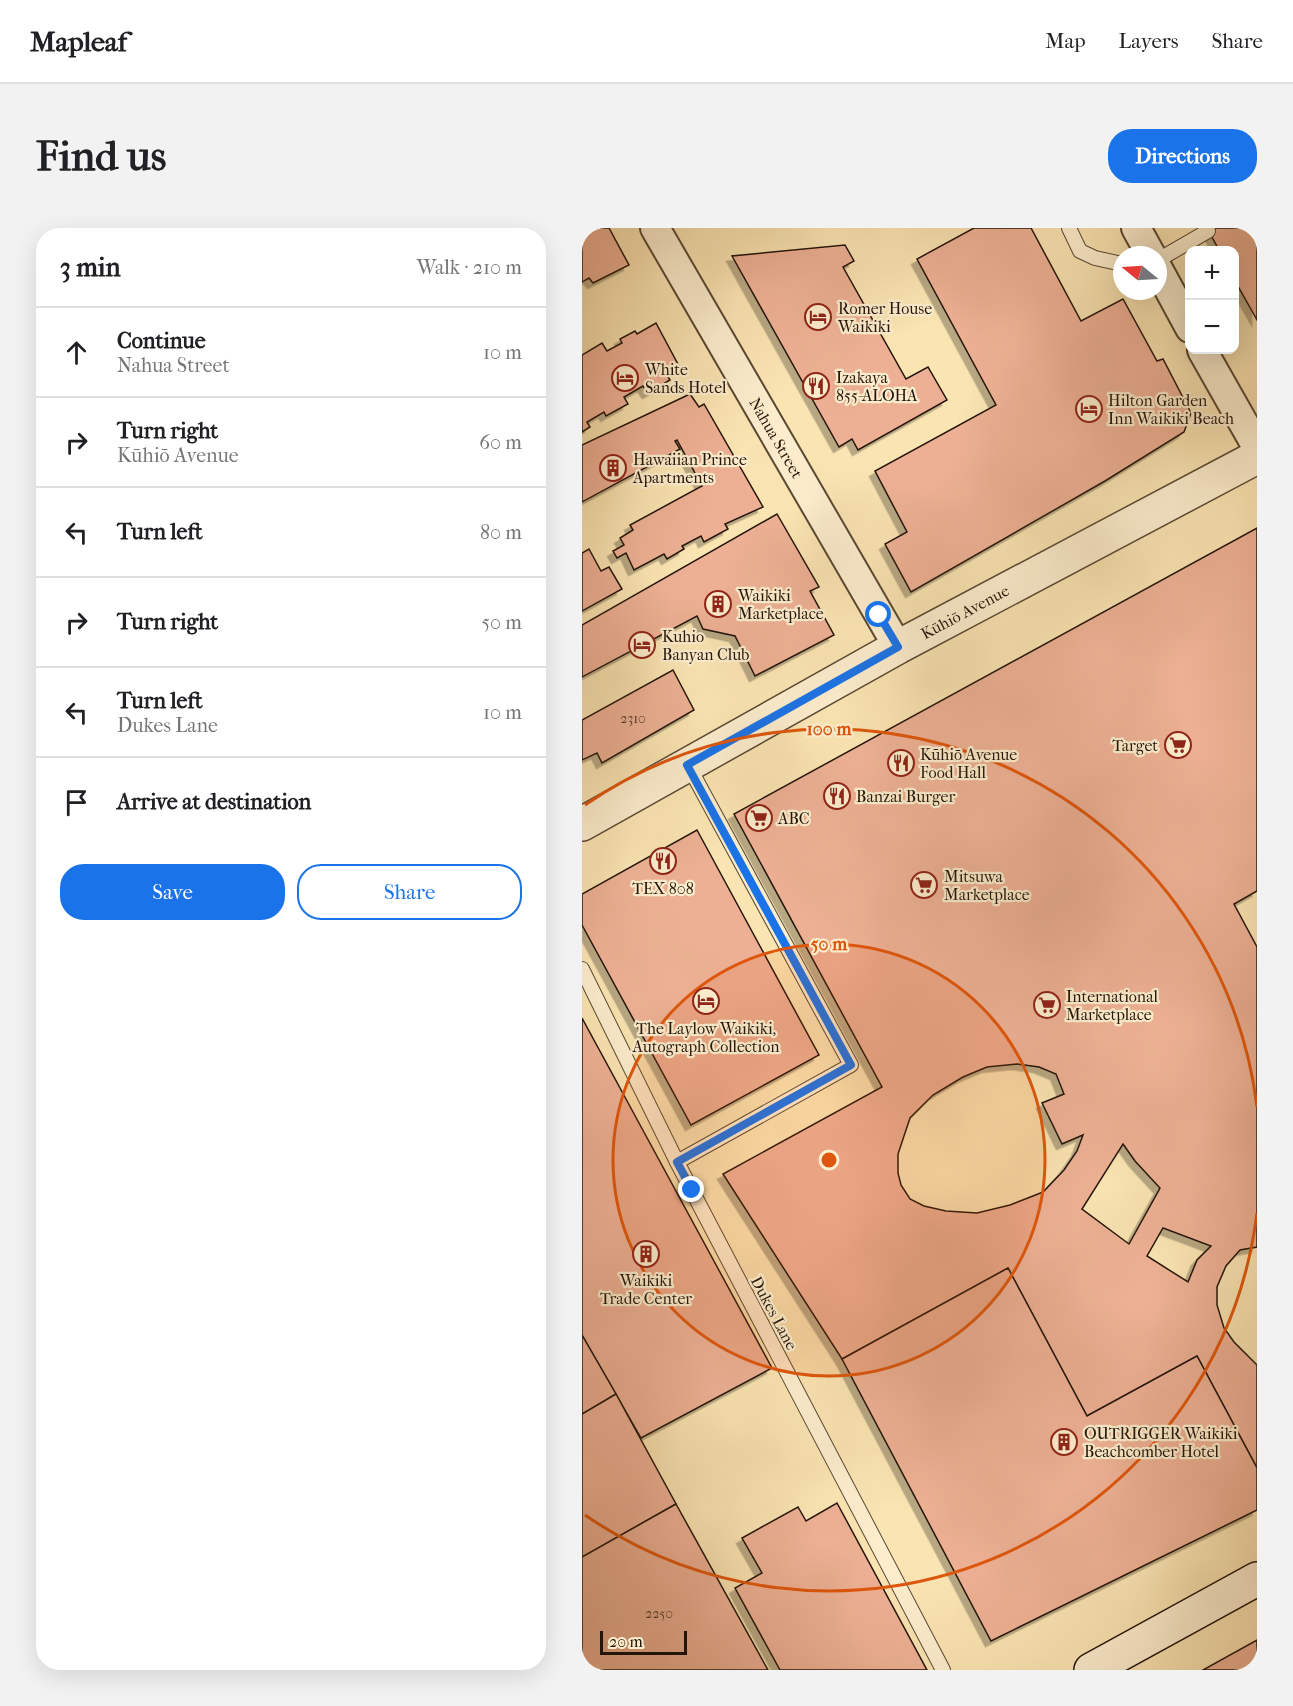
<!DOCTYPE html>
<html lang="en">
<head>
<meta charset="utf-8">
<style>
  body { margin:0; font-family:"IM FELL French Canon",serif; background:#f2f2f2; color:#202124 }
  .controls { position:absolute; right:18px; top:18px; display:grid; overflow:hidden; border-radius:12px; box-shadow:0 6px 24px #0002 }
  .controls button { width:54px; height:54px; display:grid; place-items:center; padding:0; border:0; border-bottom:2px solid #e0e0e0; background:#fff; color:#202124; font:30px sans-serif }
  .compass { position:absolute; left:531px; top:18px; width:54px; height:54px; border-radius:50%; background:#fff; box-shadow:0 6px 24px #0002; rotate:288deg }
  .scale { position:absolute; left:18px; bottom:15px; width:87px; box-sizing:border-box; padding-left:6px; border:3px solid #241409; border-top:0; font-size:16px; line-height:21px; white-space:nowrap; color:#241409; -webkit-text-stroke:4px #fcedcd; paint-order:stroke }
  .stop { position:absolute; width:18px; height:18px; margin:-14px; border:4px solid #1a73e8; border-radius:50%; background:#fff }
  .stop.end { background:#1a73e8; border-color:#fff; box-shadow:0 2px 6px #0008 }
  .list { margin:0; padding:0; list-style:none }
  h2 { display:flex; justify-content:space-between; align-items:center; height:78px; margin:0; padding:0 24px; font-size:26px }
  h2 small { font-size:20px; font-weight:400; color:#757577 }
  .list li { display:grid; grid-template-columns:39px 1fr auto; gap:18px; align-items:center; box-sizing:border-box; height:90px; padding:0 24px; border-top:2px solid #e0e0e0 }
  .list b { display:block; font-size:22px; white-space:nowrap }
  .list p { margin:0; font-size:20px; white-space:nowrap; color:#757577 }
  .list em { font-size:20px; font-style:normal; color:#757577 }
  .actions { display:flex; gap:12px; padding:18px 24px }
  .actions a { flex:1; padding:14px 0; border:2px solid #1a73e8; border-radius:24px; text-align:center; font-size:21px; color:#1a73e8 }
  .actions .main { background:#1a73e8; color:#fff }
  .icon { flex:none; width:33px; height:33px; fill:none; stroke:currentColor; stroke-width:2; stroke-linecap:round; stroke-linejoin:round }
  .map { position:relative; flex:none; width:675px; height:1442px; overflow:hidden; border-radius:24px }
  header { display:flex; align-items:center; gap:36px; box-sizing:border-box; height:84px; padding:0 30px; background:#fff; border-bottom:2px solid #e0e0e0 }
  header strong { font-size:28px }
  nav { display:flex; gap:33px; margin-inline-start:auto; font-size:21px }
  .intro { display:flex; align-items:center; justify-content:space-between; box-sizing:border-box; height:144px; padding:0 36px }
  h1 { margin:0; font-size:42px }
  .button { padding:15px 27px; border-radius:24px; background:#1a73e8; color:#fff; font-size:21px; font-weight:700 }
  main { display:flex; gap:36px; padding:0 36px }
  aside { flex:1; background:#fff; border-radius:24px; box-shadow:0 6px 24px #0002 }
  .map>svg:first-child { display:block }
  .building { fill:#edb094; stroke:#241409; stroke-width:1.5; fill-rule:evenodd; filter:url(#shadow) }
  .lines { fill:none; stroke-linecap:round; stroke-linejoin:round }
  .service-casing { stroke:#5a4833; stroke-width:16 }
  .minor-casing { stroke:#5a4833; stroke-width:32 }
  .tertiary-casing { stroke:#5a4833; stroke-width:36 }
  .secondary-casing { stroke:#241409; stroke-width:36 }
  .service { stroke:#fcedcd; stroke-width:14 }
  .minor { stroke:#fcedcd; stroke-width:28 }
  .tertiary { stroke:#fcedcd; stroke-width:33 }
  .secondary { stroke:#fcedcd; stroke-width:33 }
  .route { stroke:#1a73e8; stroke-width:8 }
  .ring { fill:none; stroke:#de560c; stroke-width:3 }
  .labels { text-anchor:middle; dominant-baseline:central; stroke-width:4.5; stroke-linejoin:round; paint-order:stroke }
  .number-label { font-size:14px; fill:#563b2c }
  .poi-label { font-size:16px; fill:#241409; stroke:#fcedcd; text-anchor:start }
  .street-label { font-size:16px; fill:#241409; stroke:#fcedcd }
  .centre { fill:#de560c; stroke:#fcedcd; stroke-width:3 }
  .ring-label { font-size:18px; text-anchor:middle; font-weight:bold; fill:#de560c; stroke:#fcedcd; stroke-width:4.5; stroke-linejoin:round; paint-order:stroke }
</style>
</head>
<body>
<header>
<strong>Mapleaf</strong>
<nav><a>Map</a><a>Layers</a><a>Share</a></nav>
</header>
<div class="intro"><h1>Find us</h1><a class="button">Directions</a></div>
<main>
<aside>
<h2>3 min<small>Walk · 210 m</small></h2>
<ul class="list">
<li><svg class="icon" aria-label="ahead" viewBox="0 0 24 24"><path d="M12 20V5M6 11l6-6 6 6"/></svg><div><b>Continue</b><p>Nahua Street</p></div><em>10 m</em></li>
<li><svg class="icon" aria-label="right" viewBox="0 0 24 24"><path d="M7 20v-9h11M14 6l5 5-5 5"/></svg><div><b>Turn right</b><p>Kūhiō Avenue</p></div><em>60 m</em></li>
<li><svg class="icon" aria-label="left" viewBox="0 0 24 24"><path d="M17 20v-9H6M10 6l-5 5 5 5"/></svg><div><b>Turn left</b></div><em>80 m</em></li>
<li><svg class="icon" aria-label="right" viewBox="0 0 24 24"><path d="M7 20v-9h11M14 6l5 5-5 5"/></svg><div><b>Turn right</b></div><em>50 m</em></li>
<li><svg class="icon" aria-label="left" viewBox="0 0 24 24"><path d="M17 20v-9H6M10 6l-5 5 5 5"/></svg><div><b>Turn left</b><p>Dukes Lane</p></div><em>10 m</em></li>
<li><svg class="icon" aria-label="arrive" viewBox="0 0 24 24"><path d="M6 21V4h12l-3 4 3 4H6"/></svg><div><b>Arrive at destination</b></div></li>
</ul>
<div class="actions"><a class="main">Save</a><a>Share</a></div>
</aside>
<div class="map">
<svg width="675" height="1442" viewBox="0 0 675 1442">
  <defs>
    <filter id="shadow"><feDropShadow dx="-5.5" dy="5.5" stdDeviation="0" flood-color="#0004"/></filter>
  </defs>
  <rect width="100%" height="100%" fill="#fae4b2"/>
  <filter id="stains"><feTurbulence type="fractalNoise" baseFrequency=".00333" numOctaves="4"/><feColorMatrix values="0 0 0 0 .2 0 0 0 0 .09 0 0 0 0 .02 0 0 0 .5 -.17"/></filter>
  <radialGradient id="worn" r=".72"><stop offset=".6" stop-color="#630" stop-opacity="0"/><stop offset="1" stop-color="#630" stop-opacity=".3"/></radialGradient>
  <!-- building -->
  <g class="building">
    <path d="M8,0H27L47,37L11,55L7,50L0,54V4Z"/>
    <path d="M392,0H449L499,93L541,71L575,133L581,131L609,185L602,204L523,253L329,364L303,316L325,304L293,243L414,177L335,31Z"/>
    <path d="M625,0H675V92L652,51V22H637Z"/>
    <path d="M263,17L272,33L261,39L324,151L346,139L365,172L276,222L270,211L257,219L150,28Z"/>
    <path d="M74,95L98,140L85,147L88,152L66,165L61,158L42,169L46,176L24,188L22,184L5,194L8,199L0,204V127L20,115L25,123L40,115L38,111L53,103L55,106Z"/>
    <path d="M108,166L117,179L122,176L181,279L143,296L146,301L122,314L119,308L100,318L102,321L85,331L82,326L52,342L44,325L35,330L31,323L42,317L38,310L51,302L48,297L120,258L95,212L93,213L98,221L0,274V217Z"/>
    <path d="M195,286L237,359L228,363L252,407L173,448L153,408L121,401L115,388L0,449V397Z"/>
    <path d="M675,300V663L652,676L675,719V1019L658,1022L644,1038L635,1059V1077L642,1100L652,1114L675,1137V1240L615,1128L505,1188L426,1040L260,1131L141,946L300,859L152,586ZM435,836L457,839L474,846L482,866L460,875L480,916L501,907L495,923L482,942L461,964L428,977L395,985L364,983L342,978L328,971L319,957L316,945V926L328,890L351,867L381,849L405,839ZM541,916L553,933L578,960L547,1016L500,981ZM581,1000L629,1018L615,1032L606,1054L565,1028Z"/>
    <path d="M7,321L19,343L27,339L40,361L0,383V325Z"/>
    <path d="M91,442L112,482L20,535L15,525L0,532V492Z"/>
    <path d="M115,602L237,827L109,897L0,697V666Z"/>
    <path d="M0,790L190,1140L59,1210L0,1107Z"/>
    <path d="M426,1040L505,1188L615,1128L675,1240V1282L409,1413L260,1131Z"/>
    <path d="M0,1107L34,1166L0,1186Z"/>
    <path d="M34,1166L94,1276L0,1329V1186Z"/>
    <path d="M255,1275L345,1442H198L153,1360L180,1345L160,1310L216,1279L224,1293Z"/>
    <path d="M94,1276L186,1442H0V1329Z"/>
    <path d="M675,1412V1442H621Z"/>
  </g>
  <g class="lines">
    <defs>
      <g id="service">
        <path d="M487,0L498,23L513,30L540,36"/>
        <path d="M576,32L626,3"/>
        <path d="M0,741L95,934L361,1442"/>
        <path d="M95,934L269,837L106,537"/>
      </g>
      <g id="minor">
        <path d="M73,0L316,419"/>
        <path d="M554,0L569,27"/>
        <path d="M576,41L608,100"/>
        <path d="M620,122L675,219"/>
      </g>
      <path id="tertiary" d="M0,596L316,419L675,229"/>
      <path id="secondary" d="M509,1442L675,1351"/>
    </defs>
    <!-- service casing -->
    <use href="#service" class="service-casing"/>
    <!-- minor casing -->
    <use href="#minor" class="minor-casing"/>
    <!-- tertiary casing -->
    <use href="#tertiary" class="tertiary-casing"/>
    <!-- secondary casing -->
    <use href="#secondary" class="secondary-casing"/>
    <!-- service -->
    <use href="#service" class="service"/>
    <!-- minor -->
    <use href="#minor" class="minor"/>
    <!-- tertiary -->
    <use href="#tertiary" class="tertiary"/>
    <!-- secondary -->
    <use href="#secondary" class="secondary"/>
  </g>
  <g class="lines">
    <!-- route -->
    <path class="route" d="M110,962L95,934L269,837L105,537L316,419L297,387"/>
  </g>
  <!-- distance rings -->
  <circle cx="247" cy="932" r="216" fill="#de560c" fill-opacity=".12"/>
  <g class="ring">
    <circle cx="247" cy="932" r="216"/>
    <path d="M675 985A431 431 0 0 1 3 1287M3 577A431 431 0 0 1 675 879"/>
  </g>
  <!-- icons -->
  <defs>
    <symbol id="hotel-ring" viewBox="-11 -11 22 22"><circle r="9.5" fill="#fcedcd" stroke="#8f2418" stroke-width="1.5"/><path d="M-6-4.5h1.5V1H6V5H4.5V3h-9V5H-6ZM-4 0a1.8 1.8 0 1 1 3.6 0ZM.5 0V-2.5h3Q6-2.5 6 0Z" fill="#8f2418"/></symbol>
    <symbol id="restaurant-ring" viewBox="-11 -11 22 22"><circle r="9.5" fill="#fcedcd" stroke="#8f2418" stroke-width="1.5"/><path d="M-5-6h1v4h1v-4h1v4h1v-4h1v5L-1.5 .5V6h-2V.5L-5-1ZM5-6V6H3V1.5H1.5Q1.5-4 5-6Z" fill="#8f2418"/></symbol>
    <symbol id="building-ring" viewBox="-11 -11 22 22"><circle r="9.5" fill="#fcedcd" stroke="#8f2418" stroke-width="1.5"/><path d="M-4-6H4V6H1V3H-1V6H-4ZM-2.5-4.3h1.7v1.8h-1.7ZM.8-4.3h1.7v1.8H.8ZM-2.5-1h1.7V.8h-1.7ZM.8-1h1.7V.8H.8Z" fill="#8f2418"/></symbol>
    <symbol id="supermarket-ring" viewBox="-11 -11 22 22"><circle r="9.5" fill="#fcedcd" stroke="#8f2418" stroke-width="1.5"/><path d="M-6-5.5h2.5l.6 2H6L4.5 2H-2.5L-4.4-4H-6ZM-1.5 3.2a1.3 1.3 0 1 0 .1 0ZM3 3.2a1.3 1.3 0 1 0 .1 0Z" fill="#8f2418"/></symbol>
  </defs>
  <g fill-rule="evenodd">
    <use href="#hotel-ring" x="221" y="74" width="30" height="30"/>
    <use href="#hotel-ring" x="28" y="135" width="30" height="30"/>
    <use href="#restaurant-ring" x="219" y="143" width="30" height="30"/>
    <use href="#hotel-ring" x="492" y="166" width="30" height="30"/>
    <use href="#building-ring" x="16" y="225" width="30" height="30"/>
    <use href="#building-ring" x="121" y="361" width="30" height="30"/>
    <use href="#hotel-ring" x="45" y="402" width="30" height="30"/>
    <use href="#supermarket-ring" x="581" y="502" width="30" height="30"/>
    <use href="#restaurant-ring" x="304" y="520" width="30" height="30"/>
    <use href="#restaurant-ring" x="240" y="553" width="30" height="30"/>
    <use href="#supermarket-ring" x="162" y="575" width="30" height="30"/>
    <use href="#restaurant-ring" x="66" y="618" width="30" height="30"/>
    <use href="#supermarket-ring" x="327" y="642" width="30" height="30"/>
    <use href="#hotel-ring" x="109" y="758" width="30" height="30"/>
    <use href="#supermarket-ring" x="450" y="762" width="30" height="30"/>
    <use href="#building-ring" x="49" y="1011" width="30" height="30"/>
    <use href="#building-ring" x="467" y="1199" width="30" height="30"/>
  </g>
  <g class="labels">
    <!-- number labels -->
    <g class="number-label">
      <text x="51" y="490">2310</text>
      <text x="77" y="1385">2250</text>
    </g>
    <!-- poi labels -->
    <g class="poi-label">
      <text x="256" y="80">Romer House<tspan x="256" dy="18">Waikiki</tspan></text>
      <text x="63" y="141">White<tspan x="63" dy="18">Sands Hotel</tspan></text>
      <text x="254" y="149">Izakaya<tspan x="254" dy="18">855-ALOHA</tspan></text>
      <text x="526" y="172">Hilton Garden<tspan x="526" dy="18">Inn Waikiki Beach</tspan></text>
      <text x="51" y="231">Hawaiian Prince<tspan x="51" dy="18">Apartments</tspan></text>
      <text x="156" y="367">Waikiki<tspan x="156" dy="18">Marketplace</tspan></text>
      <text x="80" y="408">Kuhio<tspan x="80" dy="18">Banyan Club</tspan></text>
      <text x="576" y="517" text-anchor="end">Target</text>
      <text x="338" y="526">Kūhiō Avenue<tspan x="338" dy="18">Food Hall</tspan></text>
      <text x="274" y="568">Banzai Burger</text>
      <text x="196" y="590">ABC</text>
      <text x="362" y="648">Mitsuwa<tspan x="362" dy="18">Marketplace</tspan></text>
      <text x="81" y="660" text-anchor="middle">TEX 808</text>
      <text x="484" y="768">International<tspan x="484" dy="18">Marketplace</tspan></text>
      <text x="124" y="800" text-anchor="middle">The Laylow Waikiki,<tspan x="124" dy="18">Autograph Collection</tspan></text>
      <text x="64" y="1052" text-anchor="middle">Waikiki<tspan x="64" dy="18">Trade Center</tspan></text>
      <text x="502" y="1205">OUTRIGGER Waikiki<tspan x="502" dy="18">Beachcomber Hotel</tspan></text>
    </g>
    <!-- street labels -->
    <g class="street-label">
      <text transform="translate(194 210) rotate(60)">Nahua Street</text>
      <text transform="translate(383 384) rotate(-28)">Kūhiō Avenue</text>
      <text transform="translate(192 1085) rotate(62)">Dukes Lane</text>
    </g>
  </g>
  <circle cx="247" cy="932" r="9" class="centre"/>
  <g class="ring-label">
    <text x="247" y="507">100 m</text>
    <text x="247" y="722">50 m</text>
  </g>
  <rect width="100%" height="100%" filter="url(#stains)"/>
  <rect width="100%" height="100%" fill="url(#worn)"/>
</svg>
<div class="controls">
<button>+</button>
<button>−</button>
</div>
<svg class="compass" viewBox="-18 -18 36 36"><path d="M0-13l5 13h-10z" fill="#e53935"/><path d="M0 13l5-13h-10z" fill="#757577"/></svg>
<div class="scale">20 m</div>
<div class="stop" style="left:297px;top:387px"></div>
<div class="stop end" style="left:110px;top:962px"></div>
</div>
</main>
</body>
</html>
